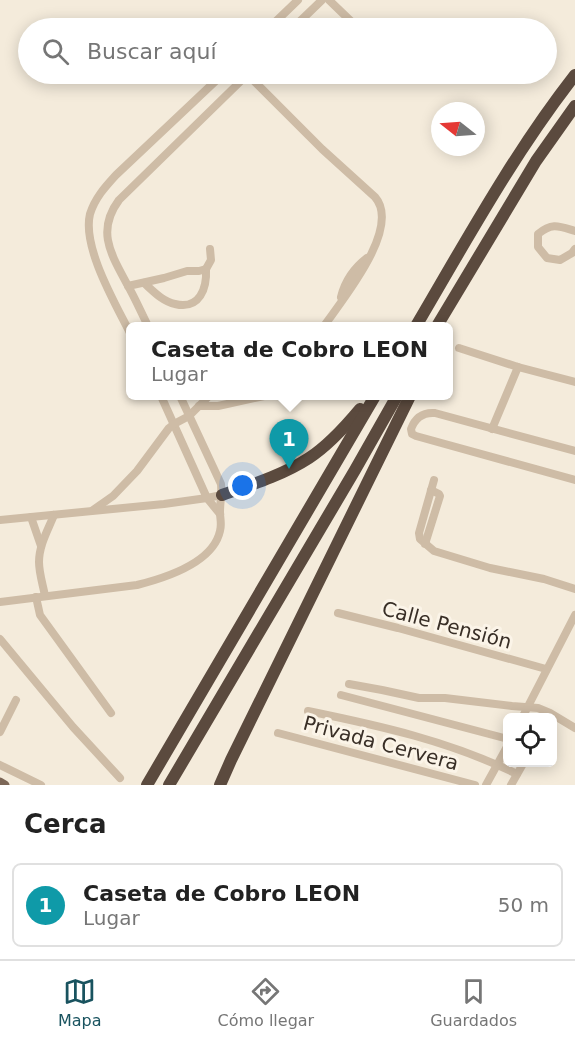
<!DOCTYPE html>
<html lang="es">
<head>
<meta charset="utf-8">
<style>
  body { margin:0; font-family:"DejaVu Sans",sans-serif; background:#f2f2f2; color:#222 }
  .controls { position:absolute; right:18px; bottom:18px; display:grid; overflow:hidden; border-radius:9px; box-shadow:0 3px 15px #0003 }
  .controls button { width:54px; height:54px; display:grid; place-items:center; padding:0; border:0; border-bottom:2px solid #e0e0e0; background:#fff; color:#222; font:30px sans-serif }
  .compass { position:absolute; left:431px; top:102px; width:54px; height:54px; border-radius:50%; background:#fff; box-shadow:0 3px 15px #0003; rotate:287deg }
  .you { position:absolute; left:243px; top:486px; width:21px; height:21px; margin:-15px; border:4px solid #fff; border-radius:50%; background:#1a73e8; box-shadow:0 0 0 9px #1a73e833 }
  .badge { display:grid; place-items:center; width:39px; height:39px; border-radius:50%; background:#19535f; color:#fff; font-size:20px; font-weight:700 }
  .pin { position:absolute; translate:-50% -50px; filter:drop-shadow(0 2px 3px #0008) }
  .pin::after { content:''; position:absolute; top:32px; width:21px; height:18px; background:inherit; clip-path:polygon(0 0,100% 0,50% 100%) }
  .popup { position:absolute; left:126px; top:322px; width:327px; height:78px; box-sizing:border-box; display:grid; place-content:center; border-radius:9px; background:#fff; filter:drop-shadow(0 2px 4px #0005); font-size:20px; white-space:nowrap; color:#767676 }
  .popup b { font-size:22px; color:#222 }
  .popup::after { content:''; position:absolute; left:50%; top:100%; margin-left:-12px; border:12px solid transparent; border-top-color:#fff }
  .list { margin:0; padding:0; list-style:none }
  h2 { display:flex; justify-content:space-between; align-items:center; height:78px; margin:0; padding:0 24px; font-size:26px }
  h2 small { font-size:20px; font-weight:400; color:#767676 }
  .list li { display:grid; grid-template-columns:39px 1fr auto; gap:18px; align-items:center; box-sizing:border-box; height:84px; margin:0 12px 12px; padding:0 12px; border:2px solid #e0e0e0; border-radius:9px }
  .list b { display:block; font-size:22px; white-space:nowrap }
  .list p { margin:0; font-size:20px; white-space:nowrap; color:#767676 }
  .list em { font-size:20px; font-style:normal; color:#767676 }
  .icon { flex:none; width:33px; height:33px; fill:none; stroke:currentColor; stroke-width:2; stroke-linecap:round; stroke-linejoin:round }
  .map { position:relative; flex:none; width:575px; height:785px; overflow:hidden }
  .search { position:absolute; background:#fff; box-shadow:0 3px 15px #0003; left:18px; right:18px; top:18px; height:66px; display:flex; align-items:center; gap:15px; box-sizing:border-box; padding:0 21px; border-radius:33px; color:#767676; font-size:22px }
  .sheet { height:174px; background:#fff }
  nav { display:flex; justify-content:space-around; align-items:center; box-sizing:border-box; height:84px; border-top:2px solid #e0e0e0; background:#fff; font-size:16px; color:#767676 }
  nav a { display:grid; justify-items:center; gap:3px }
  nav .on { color:#19535f }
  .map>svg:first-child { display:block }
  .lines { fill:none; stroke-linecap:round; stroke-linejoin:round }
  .minor { stroke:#cebca6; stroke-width:8 }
  .major { stroke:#7c6757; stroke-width:9 }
  .highway { stroke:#5b4a3e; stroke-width:12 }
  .labels { text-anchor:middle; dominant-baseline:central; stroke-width:6; stroke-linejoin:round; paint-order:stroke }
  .street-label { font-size:20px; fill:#392f27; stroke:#fbf4e8 }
</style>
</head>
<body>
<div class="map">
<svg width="575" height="785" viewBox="0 0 575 785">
  <rect width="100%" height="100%" fill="#f4ebdb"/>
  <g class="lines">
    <!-- minor -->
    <g class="minor">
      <path d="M329,0L358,28"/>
      <path d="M269,28L298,0"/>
      <path d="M293,28L322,0"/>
      <path d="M247,74L322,149L375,197C402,228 342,300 324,326"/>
      <path d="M575,231C559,226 552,222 538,234V247L547,258L560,260L572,253L575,249"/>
      <path d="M144,283C153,291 163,302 175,304C200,310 207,288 206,269"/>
      <path d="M128,286L164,278L187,271H199L206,269L211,260L210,249"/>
      <path d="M341,297C345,281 354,268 367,258"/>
      <path d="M148,326C141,312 135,298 127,284C111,254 96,231 119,200L248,74"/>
      <path d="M130,333C115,303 82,247 90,214C95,198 105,187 116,175L223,74"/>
      <path d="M459,348L518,367L575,382"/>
      <path d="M161,396L207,498L220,514"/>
      <path d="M199,406H218L264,396"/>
      <path d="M492,429L518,367"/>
      <path d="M575,451L435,413C423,412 415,418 411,429L412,434L416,436L575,480"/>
      <path d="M434,480L419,533L420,539L434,551L490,568L544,579L575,589"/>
      <path d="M93,510L113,496L137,471L169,428L174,424L189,416L209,396"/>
      <path d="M31,517L41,546"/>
      <path d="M0,520L164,504L207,498L222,495"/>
      <path d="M425,544L440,496L439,494L431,490"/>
      <path d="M45,596C43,585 39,573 39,562C39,545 48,530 54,515"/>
      <path d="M36,597L40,615L111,713"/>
      <path d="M0,602L137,585C165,578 213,563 220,531C222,524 220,519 220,512C220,502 222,494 221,484L180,396"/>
      <path d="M338,613L398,628L546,669"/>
      <path d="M0,639L73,727L120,778"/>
      <path d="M349,684L382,690L419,698H445L512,706L538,708L550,713L575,728"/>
      <path d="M341,695L508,739"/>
      <path d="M308,711C381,726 449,741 517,774"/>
      <path d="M522,718L575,615"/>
      <path d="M0,732L16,700"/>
      <path d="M278,733L475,785"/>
      <path d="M0,765L41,785"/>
      <path d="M486,785L508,745"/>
      <path d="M511,785L524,762"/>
    </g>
    <!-- major -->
    <path class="major" d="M0,782L5,785"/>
    <!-- highway -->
    <g class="highway">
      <path d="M416,326C466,241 514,153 575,75"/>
      <path d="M437,326L536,161L575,106"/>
      <path d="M222,495C251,485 283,475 309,458C329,445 345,427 360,409"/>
      <path d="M147,785L375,396"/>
      <path d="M169,785L355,470L397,396"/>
      <path d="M220,785L231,760L410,396"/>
    </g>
  </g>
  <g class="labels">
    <!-- street labels -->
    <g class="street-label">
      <text transform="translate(447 625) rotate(15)">Calle Pensión</text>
      <text transform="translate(381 743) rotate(15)">Privada Cervera</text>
    </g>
  </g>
</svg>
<div class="controls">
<button><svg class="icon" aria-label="locate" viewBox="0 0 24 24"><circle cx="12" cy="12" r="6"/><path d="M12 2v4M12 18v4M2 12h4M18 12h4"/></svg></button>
</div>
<svg class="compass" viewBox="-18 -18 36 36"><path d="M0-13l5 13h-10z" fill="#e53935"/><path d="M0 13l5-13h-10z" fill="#767676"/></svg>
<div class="you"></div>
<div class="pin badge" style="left:289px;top:469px;background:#0f9aa8">1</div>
<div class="popup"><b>Caseta de Cobro LEON</b>Lugar</div>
<div class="search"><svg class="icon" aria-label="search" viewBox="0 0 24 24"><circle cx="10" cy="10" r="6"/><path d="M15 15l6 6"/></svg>Buscar aquí</div>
</div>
<section class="sheet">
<h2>Cerca<small></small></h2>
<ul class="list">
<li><span class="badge" style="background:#0f9aa8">1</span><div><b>Caseta de Cobro LEON</b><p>Lugar</p></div><em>50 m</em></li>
</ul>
</section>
<nav>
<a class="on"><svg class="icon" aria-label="map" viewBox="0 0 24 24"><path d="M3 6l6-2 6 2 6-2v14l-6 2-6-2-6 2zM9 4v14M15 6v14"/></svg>Mapa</a>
<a><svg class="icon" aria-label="directions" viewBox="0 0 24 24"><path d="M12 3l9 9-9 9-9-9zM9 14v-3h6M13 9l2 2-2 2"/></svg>Cómo llegar</a>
<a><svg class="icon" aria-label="saved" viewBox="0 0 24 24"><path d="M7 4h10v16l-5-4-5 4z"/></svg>Guardados</a>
</nav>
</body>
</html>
